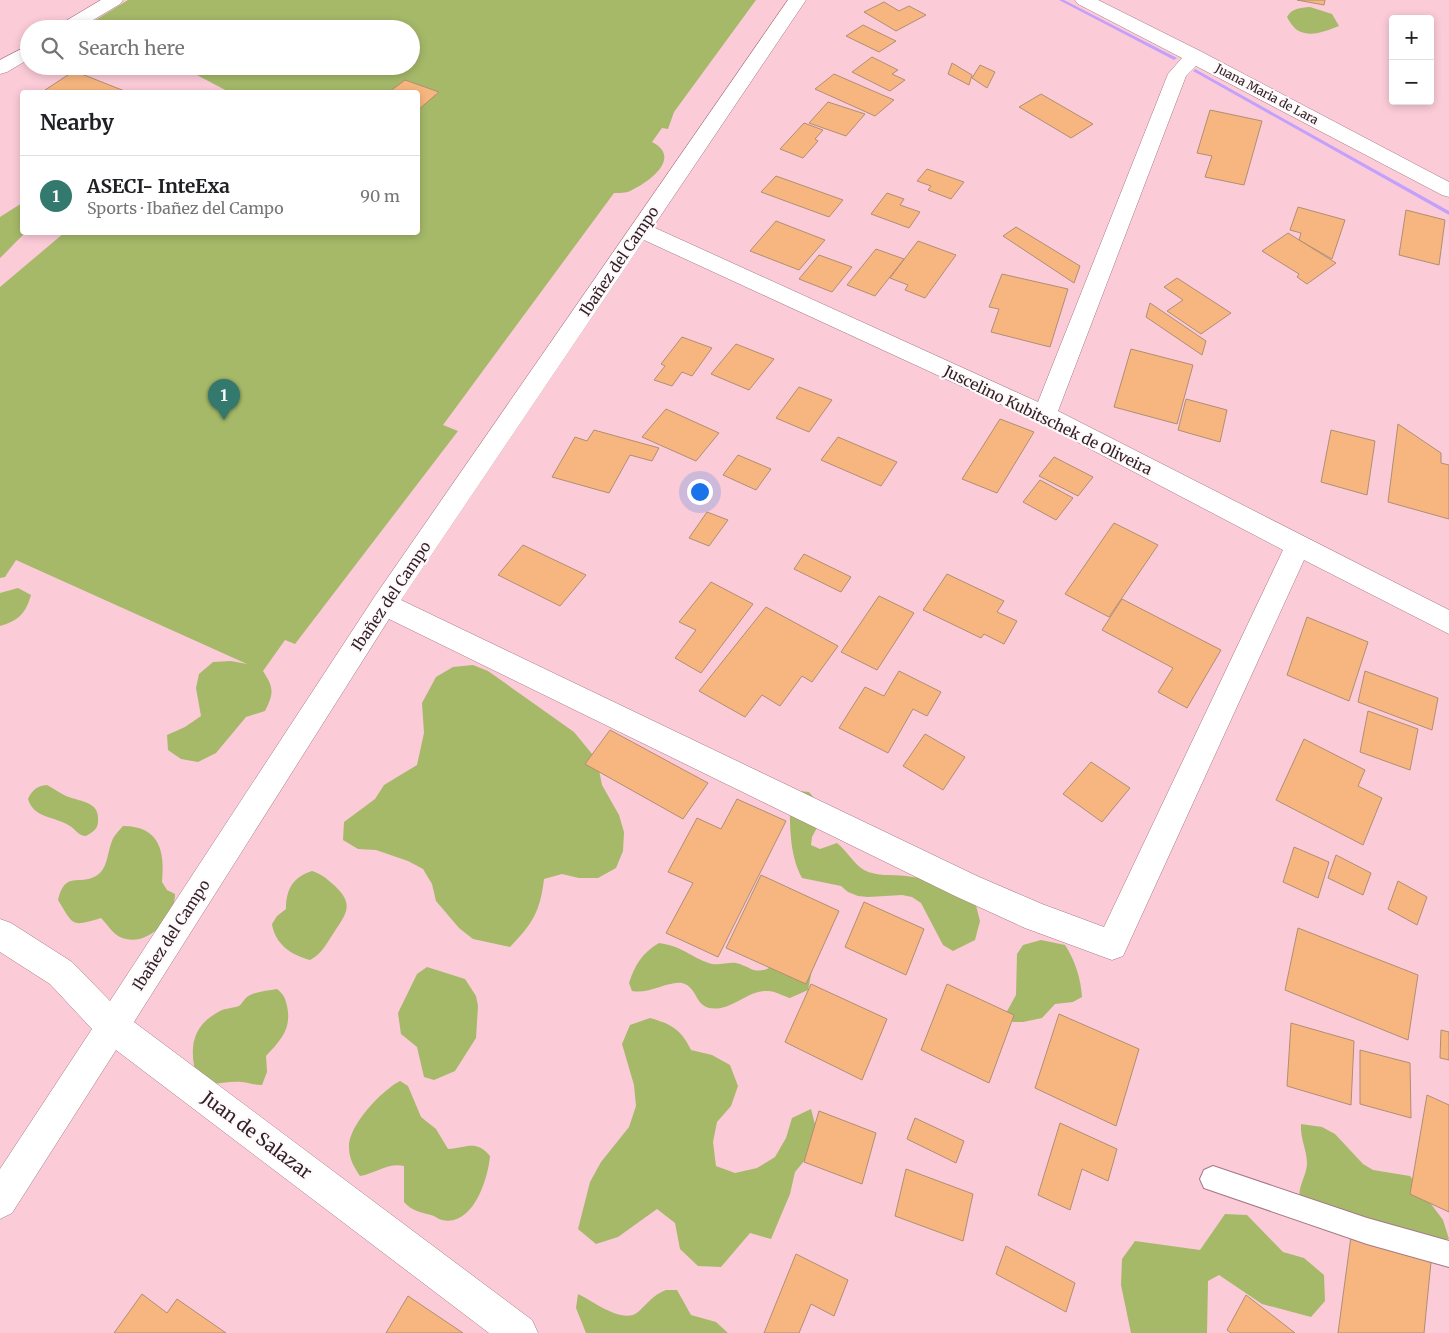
<!DOCTYPE html>
<html lang="en">
<head>
<meta charset="utf-8">
<style>
  body { margin:0; font-family:Merriweather,serif; background:#f2f2f2; color:#202124 }
  .controls { position:absolute; right:15px; top:15px; display:grid; overflow:hidden; border-radius:5px; box-shadow:0 2px 8px #0003 }
  .controls button { width:45px; height:45px; display:grid; place-items:center; padding:0; border:0; border-bottom:1px solid #e0e0e0; background:#fff; color:#202124; font:25px sans-serif }
  .you { position:absolute; left:699px; top:491px; width:18px; height:18px; margin:-12px; border:4px solid #fff; border-radius:50%; background:#1a73e8; box-shadow:0 0 0 8px #1a73e833 }
  .badge { display:grid; place-items:center; width:32px; height:32px; border-radius:50%; background:#34796d; color:#fff; font-size:16px; font-weight:700 }
  .pin { position:absolute; translate:-50% -41px; filter:drop-shadow(0 1px 2px #0008) }
  .pin::after { content:''; position:absolute; top:26px; width:18px; height:15px; background:inherit; clip-path:polygon(0 0,100% 0,50% 100%) }
  .list { margin:0; padding:0; list-style:none }
  h2 { display:flex; justify-content:space-between; align-items:center; height:65px; margin:0; padding:0 20px; font-size:21px }
  h2 small { font-size:16px; font-weight:400; color:#757577 }
  .list li { display:grid; grid-template-columns:32px 1fr auto; gap:15px; align-items:center; box-sizing:border-box; height:80px; padding:0 20px; border-top:1px solid #e0e0e0 }
  .list b { display:block; font-size:19px; white-space:nowrap }
  .list p { margin:0; font-size:16px; white-space:nowrap; color:#757577 }
  .list em { font-size:16px; font-style:normal; color:#757577 }
  .icon { flex:none; width:28px; height:28px; fill:none; stroke:currentColor; stroke-width:2; stroke-linecap:round; stroke-linejoin:round }
  .map { position:relative; flex:none; width:1449px; height:1333px; overflow:hidden }
  .search { position:absolute; background:#fff; box-shadow:0 2px 8px #0003; left:20px; top:20px; width:400px; height:55px; display:flex; align-items:center; gap:12px; box-sizing:border-box; padding:0 18px; border-radius:28px; color:#757577; font-size:19px }
  .panel { position:absolute; background:#fff; box-shadow:0 2px 8px #0003; left:20px; top:90px; width:400px; height:145px; border-radius:5px }
  .map>svg:first-child { display:block }
  .green { fill:#a5b969 }
  .water { fill:#c3a1fb }
  .building { fill:#f7b67f; stroke:#b08e73 }
  .lines { fill:none; stroke-linecap:round; stroke-linejoin:round }
  .service-casing { stroke:#a47985; stroke-width:2 }
  .minor-casing { stroke:#a47985; stroke-width:1 }
  .tertiary-casing { stroke:#a47985; stroke-width:1 }
  .service { fill:#fff; fill-rule:evenodd }
  .minor { fill:#fff; fill-rule:evenodd }
  .tertiary { fill:#fff; fill-rule:evenodd }
  .labels { text-anchor:middle; dominant-baseline:central; stroke-width:4.5; stroke-linejoin:round; paint-order:stroke }
  .far-street-label { font-size:12px; fill:#311f24; stroke:#fef9fb }
  .street-label { font-size:15px; fill:#311f24; stroke:#fef9fb }
  .near-street-label { font-size:18px; fill:#311f24; stroke:#fef9fb }
</style>
</head>
<body>
<div class="map">
<svg width="1449" height="1333" viewBox="0 0 1449 1333">
  <rect width="100%" height="100%" fill="#fbcbd8"/>
  <!-- green -->
  <g class="green">
    <path d="M128,0H756L674,112L668,129L662,128L652,142C683,158 648,183 630,191C626,193 619,193 614,193L443,425L458,431L295,644L285,640L263,671C274,688 274,693 265,711L246,717L216,753L198,762L181,759L168,750L167,735L185,727L201,716L196,688L199,674L213,662L231,661L247,664L16,560L5,577L0,578V287L64,233L418,232V92H229L180,66H411V29H109L94,21Z"/>
    <path d="M1310,7L1332,14L1339,26C1326,31 1310,38 1297,30C1293,27 1289,21 1287,17C1292,8 1300,8 1310,7Z"/>
    <path d="M22,203V232L25,233L0,258V217Z"/>
    <path d="M18,588L31,595C26,613 18,621 0,626V593Z"/>
    <path d="M473,665L488,671L574,732L597,760L602,785L619,815L624,832L623,851L616,868L598,878H579L562,874L544,879C540,912 533,923 510,947L473,939L459,928L436,901L432,884L423,869L408,861L376,850L358,849L343,840L344,822L375,799L384,785L417,765L424,733L422,703L436,677L453,667Z"/>
    <path d="M47,785C53,788 58,792 64,795C78,802 100,800 98,821C98,829 93,832 86,836C79,836 76,830 70,826C55,816 34,819 28,799C32,790 37,786 47,785Z"/>
    <path d="M790,790L809,792L821,806L820,822L812,837L811,845L820,849L837,843C847,851 854,864 864,870C877,877 892,874 906,876C927,879 955,883 973,894L980,921L975,940L953,951L943,945L921,903L912,897L902,895L868,897L858,896L848,892L841,886L802,878C788,852 790,819 790,790Z"/>
    <path d="M123,826C160,826 165,852 162,882L167,890L175,894C175,919 146,949 120,937C113,934 107,924 101,918C71,927 74,926 58,900C65,870 79,886 96,876C108,869 107,853 112,841C114,835 119,831 123,826Z"/>
    <path d="M312,871C322,874 327,879 335,886C355,905 346,914 333,934C326,944 322,954 310,960C291,955 275,944 272,924L277,916L286,909C286,889 293,877 312,871Z"/>
    <path d="M1041,940L1065,945C1075,960 1081,979 1082,997L1073,1002L1055,1004L1042,1018L1023,1022H1013L1006,1013L1016,995L1017,954L1023,945Z"/>
    <path d="M659,943C681,946 688,955 706,962C716,967 726,962 736,963C741,964 747,967 751,969C763,974 773,966 783,960L813,965L808,990L790,998C783,996 775,991 768,991C750,990 737,1005 721,1008C694,1012 700,991 685,984C672,978 650,995 632,991L629,983C635,965 642,953 659,943Z"/>
    <path d="M427,967L465,979L476,996L478,1006L476,1038L455,1071L434,1080L424,1077L417,1047L401,1034L398,1013L417,974Z"/>
    <path d="M277,989C284,995 285,997 287,1006C292,1029 281,1040 266,1056L267,1072L262,1085C254,1085 249,1083 242,1082C227,1080 213,1087 198,1082C189,1052 189,1027 220,1011C226,1008 233,1008 239,1006C242,1004 244,999 247,997C256,991 267,991 277,989Z"/>
    <path d="M650,1018C671,1024 681,1029 691,1050L712,1055L730,1065L738,1086L731,1106L717,1122L713,1142L716,1166L735,1173L757,1168L775,1157L786,1138L792,1118L811,1109L817,1132L810,1154L795,1172L790,1194L771,1239L750,1233L721,1267L698,1266L680,1249L675,1223L657,1209L618,1237L596,1244L578,1229L590,1182L601,1162L629,1127L636,1106L634,1085L622,1044L630,1025Z"/>
    <path d="M400,1081L408,1086L421,1117L436,1129L448,1149C466,1148 476,1139 490,1156C488,1179 473,1227 442,1220C438,1219 435,1216 431,1215C420,1212 412,1211 404,1202V1166C389,1162 376,1173 360,1176C354,1167 349,1159 349,1147C348,1126 382,1090 400,1081Z"/>
    <path d="M1301,1124L1322,1127L1335,1134L1363,1164L1373,1170L1410,1176L1443,1220L1449,1239L1441,1241L1329,1232C1316,1225 1296,1207 1300,1189C1302,1180 1307,1172 1307,1163C1307,1150 1300,1139 1301,1124Z"/>
    <path d="M1225,1214L1247,1215L1283,1252L1304,1258L1324,1275L1325,1301L1311,1317L1262,1304L1219,1275L1208,1281L1207,1333H1131L1121,1285L1122,1259L1135,1241L1200,1250Z"/>
    <path d="M666,1290H677L691,1315L716,1322L728,1333H586L576,1308L578,1294C593,1301 623,1325 638,1312C648,1303 653,1295 666,1290Z"/>
  </g>
  <!-- water -->
  <g class="water">
    <path d="M1059,0H1064L1177,58L1174,60Z"/>
    <path d="M1195,69L1449,211V215L1193,71Z"/>
  </g>
  <!-- building -->
  <g class="building">
    <path d="M1297,0H1325L1324,5Z"/>
    <path d="M884,2L899,11L909,6L926,15L896,31L864,12Z"/>
    <path d="M863,25L896,41L879,52L846,36Z"/>
    <path d="M872,57L898,70L892,74L905,80L890,91L852,72Z"/>
    <path d="M952,63L972,75L969,85L948,74Z"/>
    <path d="M980,65L995,72L987,88L972,78Z"/>
    <path d="M66,66H91L82,73Z"/>
    <path d="M74,71L127,92H42Z"/>
    <path d="M834,74L894,100L875,116L815,89Z"/>
    <path d="M405,80L439,92L418,110V92H389Z"/>
    <path d="M1041,94L1093,124L1071,138L1019,107Z"/>
    <path d="M828,102L865,114L846,136L809,123Z"/>
    <path d="M1210,110L1262,121L1244,185L1205,177L1212,156L1197,153Z"/>
    <path d="M804,123L823,130L815,139L818,141L803,158L780,149Z"/>
    <path d="M927,169L964,182L951,199L928,190L931,186L917,181Z"/>
    <path d="M776,176L843,200L829,217L761,192Z"/>
    <path d="M887,193L904,199L900,205L920,212L909,228L871,214Z"/>
    <path d="M1298,207L1345,220L1332,259L1299,240L1301,233L1290,230Z"/>
    <path d="M1406,210L1445,220L1439,265L1399,255Z"/>
    <path d="M776,221L825,240L799,270L750,251Z"/>
    <path d="M1016,227L1080,266L1074,283L1003,236Z"/>
    <path d="M1288,233L1336,263L1307,284L1297,277L1299,274L1262,251Z"/>
    <path d="M918,241L956,255L925,298L905,290L908,285L890,278Z"/>
    <path d="M876,249L904,259L875,296L847,285Z"/>
    <path d="M819,255L852,267L832,292L799,279Z"/>
    <path d="M1002,274L1068,289L1050,347L991,332L999,309L989,307Z"/>
    <path d="M1177,278L1231,313L1201,334L1167,311L1183,300L1164,287Z"/>
    <path d="M1150,303L1206,341L1202,355L1146,317Z"/>
    <path d="M682,337L712,348L692,376L682,372L672,386L654,380L665,366L661,364Z"/>
    <path d="M736,344L774,359L749,390L711,374Z"/>
    <path d="M1131,349L1193,365L1177,424L1114,407Z"/>
    <path d="M799,387L832,400L809,432L776,418Z"/>
    <path d="M1186,399L1227,410L1220,442L1178,430Z"/>
    <path d="M666,409L719,433L696,461L642,437Z"/>
    <path d="M1000,419L1034,432L997,493L962,479Z"/>
    <path d="M1398,424L1441,453V463L1449,465V519L1388,502Z"/>
    <path d="M594,430L659,448L652,461L630,455L609,493L552,477L575,437L587,441Z"/>
    <path d="M1331,430L1375,441L1367,495L1321,482Z"/>
    <path d="M838,437L897,462L881,486L821,460Z"/>
    <path d="M738,455L771,469L756,490L723,475Z"/>
    <path d="M1054,457L1093,477L1078,496L1039,476Z"/>
    <path d="M1040,480L1073,498L1056,520L1023,502Z"/>
    <path d="M707,512L728,520L709,546L689,538Z"/>
    <path d="M1114,523L1158,545L1109,617L1065,594Z"/>
    <path d="M523,545L586,575L560,606L498,575Z"/>
    <path d="M804,554L851,577L841,592L794,569Z"/>
    <path d="M947,574L1004,601L997,612L1017,621L1004,644L984,634L981,638L923,610Z"/>
    <path d="M711,582L753,604L701,673L675,658L696,630L679,622Z"/>
    <path d="M879,596L914,613L877,670L841,652Z"/>
    <path d="M1122,599L1221,650L1187,708L1158,692L1173,668L1102,630Z"/>
    <path d="M766,607L838,646L812,682L802,676L780,706L762,695L745,717L699,691Z"/>
    <path d="M1307,617L1368,642L1349,701L1287,675Z"/>
    <path d="M899,671L941,692L927,716L913,709L888,753L839,728L865,687L884,696Z"/>
    <path d="M1365,671L1438,698L1432,730L1358,702Z"/>
    <path d="M1368,711L1418,729L1410,770L1360,752Z"/>
    <path d="M610,730L708,783L683,819L585,764Z"/>
    <path d="M925,734L965,757L943,790L903,766Z"/>
    <path d="M1304,739L1365,770L1358,786L1382,798L1363,845L1276,800Z"/>
    <path d="M1091,762L1130,788L1102,822L1063,794Z"/>
    <path d="M737,799L786,821L718,957L666,933L693,883L668,872L697,818L721,829Z"/>
    <path d="M1294,847L1329,862L1318,898L1283,882Z"/>
    <path d="M1336,855L1371,873L1363,895L1328,878Z"/>
    <path d="M761,875L839,911L806,984L726,948Z"/>
    <path d="M1398,881L1427,897L1417,925L1388,909Z"/>
    <path d="M864,902L924,929L906,975L845,947Z"/>
    <path d="M1298,928L1418,975L1408,1040L1285,990Z"/>
    <path d="M811,984L887,1019L862,1080L785,1042Z"/>
    <path d="M947,984L1014,1015L989,1083L921,1050Z"/>
    <path d="M1059,1014L1139,1049L1116,1126L1035,1088Z"/>
    <path d="M1291,1023L1354,1041L1351,1105L1287,1086Z"/>
    <path d="M1441,1030L1449,1032V1060L1440,1058Z"/>
    <path d="M1360,1050L1410,1063L1411,1118L1360,1104Z"/>
    <path d="M1427,1095L1449,1105V1212L1410,1194Z"/>
    <path d="M819,1111L876,1133L862,1184L804,1162Z"/>
    <path d="M915,1118L964,1141L956,1163L907,1139Z"/>
    <path d="M1060,1123L1117,1149L1108,1181L1082,1169L1070,1210L1038,1195Z"/>
    <path d="M906,1169L973,1194L963,1241L895,1216Z"/>
    <path d="M1352,1229L1431,1262L1424,1333H1338Z"/>
    <path d="M1006,1246L1075,1283L1066,1312L996,1274Z"/>
    <path d="M796,1254L848,1280L834,1316L811,1304L799,1333H764Z"/>
    <path d="M142,1294L167,1313L177,1299L226,1333H114Z"/>
    <path d="M1246,1295L1295,1333H1231L1227,1330Z"/>
    <path d="M408,1296L463,1333H386Z"/>
  </g>
  <g class="lines">
    <defs>
      <path id="service" d="M1213,1166L1367,1218L1449,1241V1267L1367,1244L1204,1188L1200,1179L1204,1170Z"/>
      <path id="minor" d="M788,0H806L653,227L1038,402L1168,74L1182,58L1078,4L1075,0H1098L1202,52L1449,182V197L1442,195L1196,66L1186,76L1058,411L1449,610V634L1304,560L1123,956L1112,960L1025,928L955,896L389,619L134,1022L532,1320L538,1333H489L116,1050L12,1213L0,1219V1169L92,1029L50,984L0,952V919L11,923L72,962L110,1001L375,596ZM644,240L1037,421L1283,550L1104,927L1042,904L977,876L401,600Z"/>
      <g id="tertiary">
        <path d="M101,0H123L120,4L78,29H56L59,25Z"/>
        <path d="M29,45V59L7,72L0,74V60Z"/>
      </g>
    </defs>
    <!-- service casing -->
    <use href="#service" class="service-casing"/>
    <!-- minor casing -->
    <use href="#minor" class="minor-casing"/>
    <!-- tertiary casing -->
    <use href="#tertiary" class="tertiary-casing"/>
    <!-- service -->
    <use href="#service" class="service"/>
    <!-- minor -->
    <use href="#minor" class="minor"/>
    <!-- tertiary -->
    <use href="#tertiary" class="tertiary"/>
  </g>
  <g class="labels">
    <!-- far-street labels -->
    <g class="far-street-label">
      <text transform="translate(1267 94) rotate(28)">Juana Maria de Lara</text>
    </g>
    <!-- street labels -->
    <g class="street-label">
      <text transform="translate(619 261) rotate(-56)">Ibañez del Campo</text>
      <text transform="translate(1048 420) rotate(26)">Juscelino Kubitschek de Oliveira</text>
      <text transform="translate(391 596) rotate(-56)">Ibañez del Campo</text>
      <text transform="translate(171 935) rotate(-57)">Ibañez del Campo</text>
    </g>
    <!-- near-street labels -->
    <g class="near-street-label">
      <text transform="translate(257 1135) rotate(37)">Juan de Salazar</text>
    </g>
  </g>
</svg>
<div class="controls">
<button>+</button>
<button>−</button>
</div>
<div class="you"></div>
<div class="pin badge" style="left:224px;top:420px">1</div>
<div class="search"><svg class="icon" aria-label="search" viewBox="0 0 24 24"><circle cx="10" cy="10" r="6"/><path d="M15 15l6 6"/></svg>Search here</div>
<section class="panel">
<h2>Nearby<small></small></h2>
<ul class="list">
<li><span class="badge">1</span><div><b>ASECI- InteExa</b><p>Sports · Ibañez del Campo</p></div><em>90 m</em></li>
</ul>
</section>
</div>
</body>
</html>
